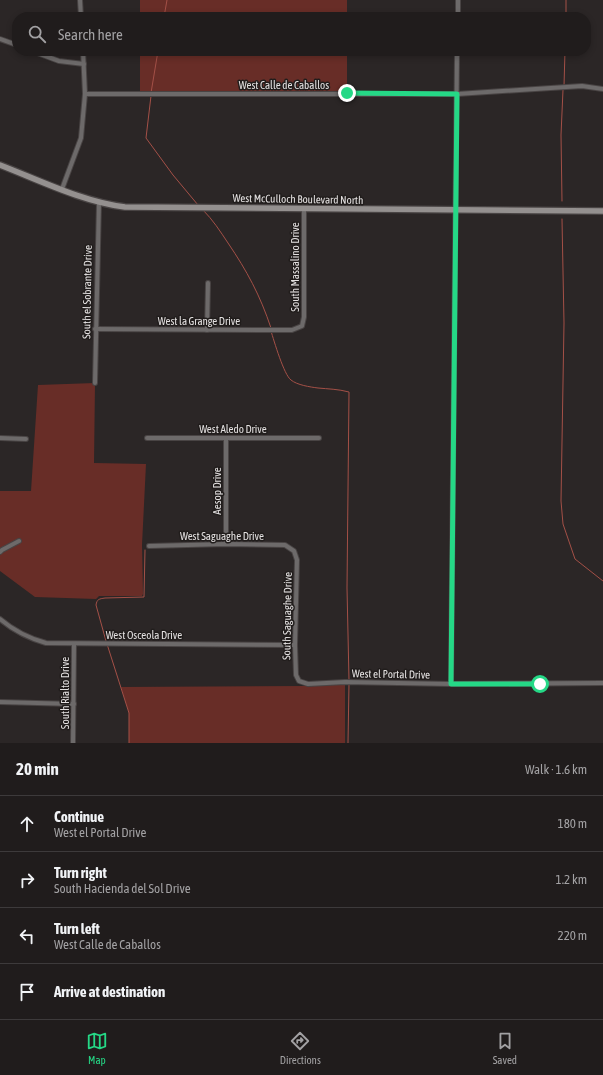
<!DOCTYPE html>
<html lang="en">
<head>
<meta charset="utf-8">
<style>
  body { margin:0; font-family:"Asap Condensed",sans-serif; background:#282525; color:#f1f3f6 }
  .stop { position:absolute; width:12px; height:12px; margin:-9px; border:3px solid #25d886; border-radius:50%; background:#fff }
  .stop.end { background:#25d886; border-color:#fff; box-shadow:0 1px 4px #0008 }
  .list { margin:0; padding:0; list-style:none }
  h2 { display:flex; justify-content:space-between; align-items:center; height:52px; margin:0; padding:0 16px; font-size:17px }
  h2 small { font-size:13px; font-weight:400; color:#a2a1a3 }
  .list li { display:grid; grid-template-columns:26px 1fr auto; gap:12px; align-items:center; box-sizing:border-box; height:56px; padding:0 16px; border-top:1px solid #3d3a3b }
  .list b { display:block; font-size:15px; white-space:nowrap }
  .list p { margin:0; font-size:13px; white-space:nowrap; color:#a2a1a3 }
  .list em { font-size:13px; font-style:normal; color:#a2a1a3 }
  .icon { flex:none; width:22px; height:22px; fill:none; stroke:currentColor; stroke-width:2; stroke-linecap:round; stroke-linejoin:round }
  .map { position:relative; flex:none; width:603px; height:743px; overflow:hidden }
  .search { position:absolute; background:#201c1c; box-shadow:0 2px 6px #0003; left:12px; right:12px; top:12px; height:44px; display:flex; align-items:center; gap:10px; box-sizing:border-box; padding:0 14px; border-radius:16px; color:#a2a1a3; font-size:15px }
  .sheet { height:276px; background:#201c1c }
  nav { display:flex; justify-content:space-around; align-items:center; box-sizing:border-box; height:56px; border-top:1px solid #3d3a3b; background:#201c1c; font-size:11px; color:#a2a1a3 }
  nav a { display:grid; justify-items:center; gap:2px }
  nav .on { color:#25d886 }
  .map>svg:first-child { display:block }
  .grass { fill:#682d27 }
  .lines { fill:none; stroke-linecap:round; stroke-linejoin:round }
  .stream { stroke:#a45047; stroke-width:1 }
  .minor-casing { stroke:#494444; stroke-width:6 }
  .secondary-casing { stroke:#494444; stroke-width:8 }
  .minor { stroke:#6d6a6a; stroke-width:4 }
  .secondary { stroke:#94908f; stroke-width:5.5 }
  .route { stroke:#25d886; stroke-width:5 }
  .labels { text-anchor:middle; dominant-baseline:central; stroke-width:3; stroke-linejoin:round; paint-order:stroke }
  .street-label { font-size:11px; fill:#e4e1e1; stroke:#211d1c }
</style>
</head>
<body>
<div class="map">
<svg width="603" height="743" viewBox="0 0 603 743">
  <rect width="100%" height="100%" fill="#2b2626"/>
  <!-- grass -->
  <g class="grass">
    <rect x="140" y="0" width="207" height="17"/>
    <path d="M140,51H347V93L140,94Z"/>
    <path d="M95,383L94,463L146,464L142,545L143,594L142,596H99L96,599L35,597L0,571V491H31L38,385Z"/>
    <path d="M345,684V743H129V713L121,687L307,686Z"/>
  </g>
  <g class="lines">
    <!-- stream -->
    <g class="stream">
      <path d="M164,17L167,0"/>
      <path d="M566,17V0"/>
      <path d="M564,86L565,51"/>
      <path d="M151,93L158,51"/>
      <path d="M151,96L146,138L173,175L198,205"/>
      <path d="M562,201L561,135L563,90"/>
      <path d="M203,210C213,220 220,231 228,243C247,271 260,295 271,328"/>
      <path d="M562,219L564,323L561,501L563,524L575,559L603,581"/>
      <path d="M271,331C274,341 284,375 291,380C297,385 310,387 318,388C328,389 338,389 349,392L347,588L349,680"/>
      <path d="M106,641L96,605C97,599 99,599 105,598L144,597L145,550"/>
      <path d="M107,644L129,713V743"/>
      <path d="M348,743L349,684"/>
    </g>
    <defs>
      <g id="minor">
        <path d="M80,0L81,17"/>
        <path d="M458,17V0"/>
        <path d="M0,39L17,45"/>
        <path d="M32,51L59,61L84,64"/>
        <path d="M85,94H457L582,86L603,89"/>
        <path d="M62,189L81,138L85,94L83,51"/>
        <path d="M95,329L273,330H292L302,326L304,317V209"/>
        <path d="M207,330L208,283"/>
        <path d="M95,383L99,202"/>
        <path d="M0,438L26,439"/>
        <path d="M147,438H319"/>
        <path d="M226,544V438"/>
        <path d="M149,546L226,544L285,545L294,551L297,560L295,645L296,675L299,681L308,684L345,682L451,684L603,683"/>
        <path d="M0,552L2,550L19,541"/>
        <path d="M0,619C14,631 28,638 46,643L295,645"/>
        <path d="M451,684L457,51"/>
        <path d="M0,702L74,704"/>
        <path d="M73,743L74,644"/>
      </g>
      <path id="secondary" d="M0,165C39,180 83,202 125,207L603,211"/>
    </defs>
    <!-- minor casing -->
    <use href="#minor" class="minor-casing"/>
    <!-- secondary casing -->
    <use href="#secondary" class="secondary-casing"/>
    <!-- minor -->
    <use href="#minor" class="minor"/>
    <!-- secondary -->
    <use href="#secondary" class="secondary"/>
  </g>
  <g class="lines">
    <!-- route -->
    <path class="route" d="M347,93L457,94L451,684H540"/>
  </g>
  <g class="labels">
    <!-- street labels -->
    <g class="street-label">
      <text x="284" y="85">West Calle de Caballos</text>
      <text transform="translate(298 199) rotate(1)">West McCulloch Boulevard North</text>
      <text transform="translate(295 267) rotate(-90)">South Massalino Drive</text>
      <text transform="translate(87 292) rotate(-89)">South el Sobrante Drive</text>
      <text x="199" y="321">West la Grange Drive</text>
      <text x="233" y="429">West Aledo Drive</text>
      <text transform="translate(217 491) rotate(-90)">Aesop Drive</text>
      <text x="222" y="536">West Saguaghe Drive</text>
      <text transform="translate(287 616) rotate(-89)">South Saguaghe Drive</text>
      <text x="144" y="635">West Osceola Drive</text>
      <text transform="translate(391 674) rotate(1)">West el Portal Drive</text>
      <text transform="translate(65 693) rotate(-90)">South Rialto Drive</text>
    </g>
  </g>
</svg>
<div class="stop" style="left:540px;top:684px"></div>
<div class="stop end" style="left:347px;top:93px"></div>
<div class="search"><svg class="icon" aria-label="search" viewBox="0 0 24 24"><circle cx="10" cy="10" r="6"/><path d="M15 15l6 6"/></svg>Search here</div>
</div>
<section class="sheet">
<h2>20 min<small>Walk · 1.6 km</small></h2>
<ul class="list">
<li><svg class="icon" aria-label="ahead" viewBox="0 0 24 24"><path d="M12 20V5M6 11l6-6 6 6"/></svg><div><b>Continue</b><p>West el Portal Drive</p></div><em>180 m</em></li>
<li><svg class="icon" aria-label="right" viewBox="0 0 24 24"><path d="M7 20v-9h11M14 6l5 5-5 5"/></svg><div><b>Turn right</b><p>South Hacienda del Sol Drive</p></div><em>1.2 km</em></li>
<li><svg class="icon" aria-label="left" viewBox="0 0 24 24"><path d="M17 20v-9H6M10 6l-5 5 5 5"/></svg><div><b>Turn left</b><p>West Calle de Caballos</p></div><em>220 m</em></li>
<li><svg class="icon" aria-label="arrive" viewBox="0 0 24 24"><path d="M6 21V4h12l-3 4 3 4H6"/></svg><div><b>Arrive at destination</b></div></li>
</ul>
</section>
<nav>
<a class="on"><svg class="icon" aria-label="map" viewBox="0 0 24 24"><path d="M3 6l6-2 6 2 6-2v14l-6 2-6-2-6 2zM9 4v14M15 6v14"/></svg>Map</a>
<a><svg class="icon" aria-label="directions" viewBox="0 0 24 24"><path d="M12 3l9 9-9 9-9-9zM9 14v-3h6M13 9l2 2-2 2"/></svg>Directions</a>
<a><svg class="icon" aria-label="saved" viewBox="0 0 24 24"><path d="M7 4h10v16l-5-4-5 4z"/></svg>Saved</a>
</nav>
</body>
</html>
